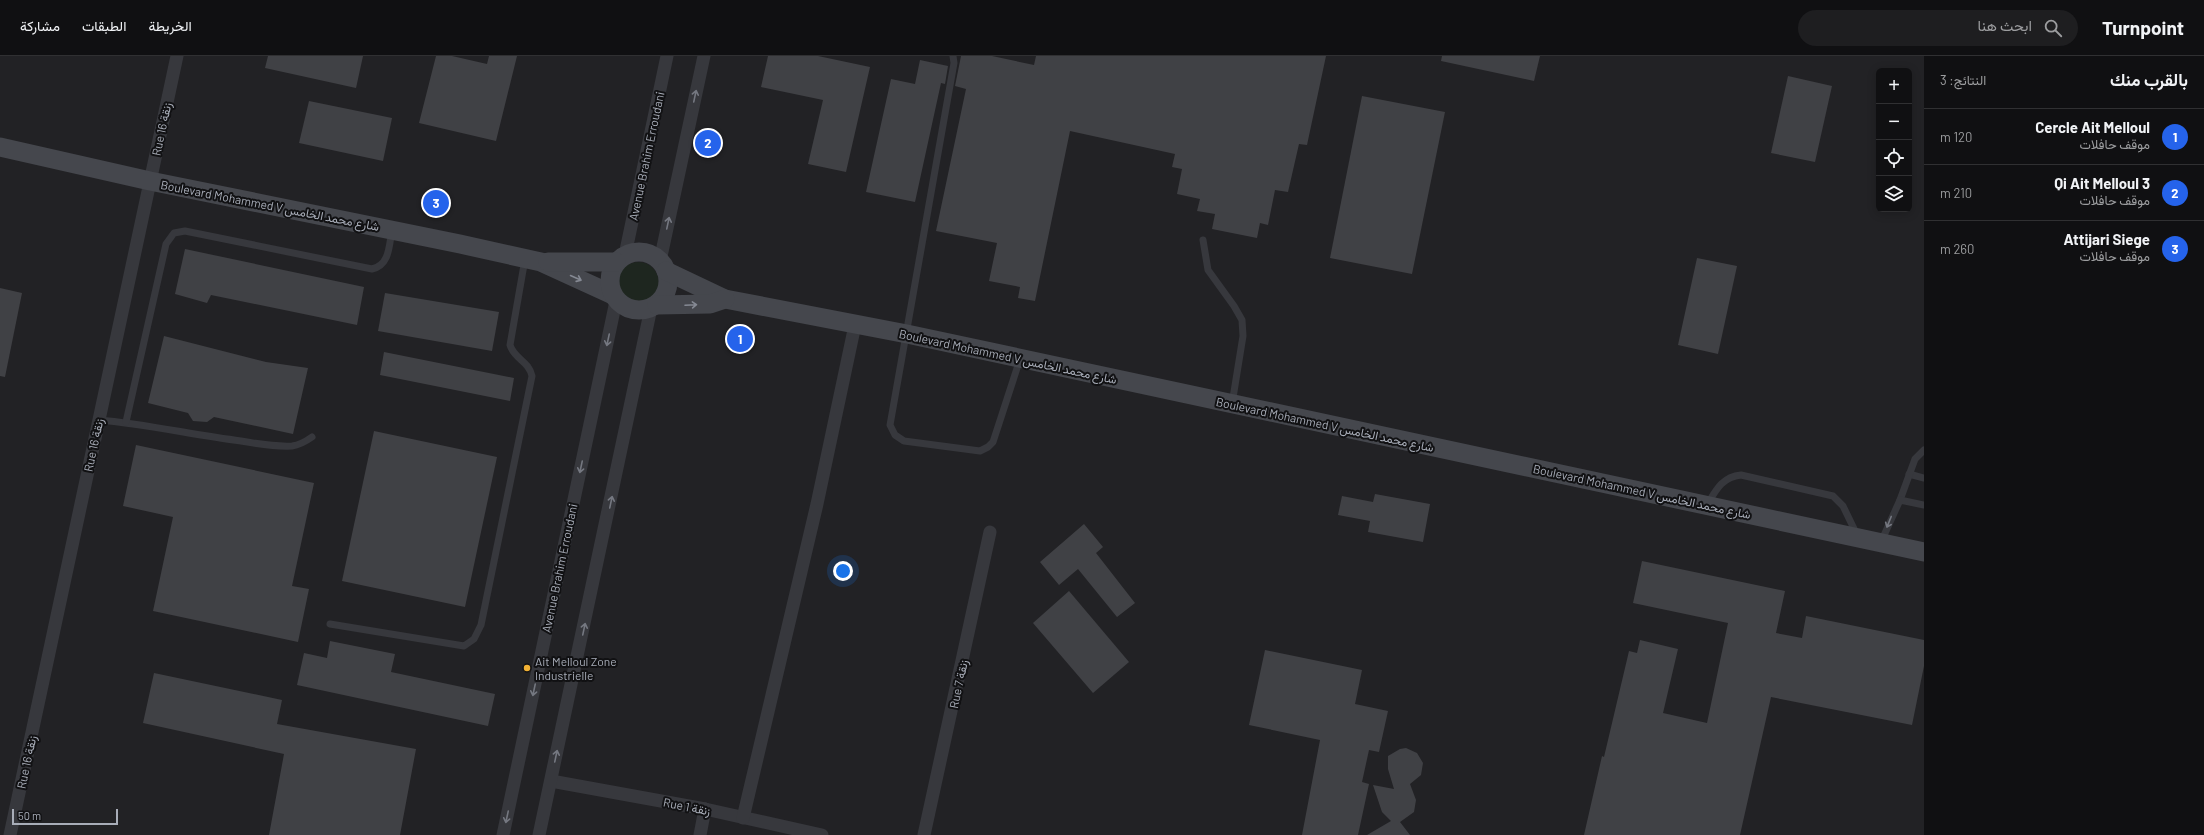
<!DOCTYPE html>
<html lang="ar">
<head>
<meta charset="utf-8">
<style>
  body { margin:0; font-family:Barlow,Vazirmatn,sans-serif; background:#1e1e20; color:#f1f3f6; direction:rtl }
  .controls { position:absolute; right:12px; top:12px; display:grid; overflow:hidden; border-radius:6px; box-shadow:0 2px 10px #0003 }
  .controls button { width:36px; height:36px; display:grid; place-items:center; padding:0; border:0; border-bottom:1px solid #303032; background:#101012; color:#f1f3f6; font:20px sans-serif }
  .scale { position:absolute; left:12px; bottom:10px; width:106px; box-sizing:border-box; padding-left:4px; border:2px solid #a8adb8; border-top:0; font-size:11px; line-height:14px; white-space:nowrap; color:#a8adb8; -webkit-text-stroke:3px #111113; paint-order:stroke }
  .you { position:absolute; left:843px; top:515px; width:14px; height:14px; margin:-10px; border:3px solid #fff; border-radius:50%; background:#1a73e8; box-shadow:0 0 0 6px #1a73e833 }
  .badge { display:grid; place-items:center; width:26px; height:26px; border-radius:50%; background:#2563eb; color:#fff; font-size:13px; font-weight:700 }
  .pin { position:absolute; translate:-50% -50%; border:2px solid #fff; box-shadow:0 1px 4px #0006 }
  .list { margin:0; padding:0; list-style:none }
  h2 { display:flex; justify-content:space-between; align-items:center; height:52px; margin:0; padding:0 16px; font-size:17px }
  h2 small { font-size:13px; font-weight:400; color:#9c9d9f }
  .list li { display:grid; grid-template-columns:26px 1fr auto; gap:12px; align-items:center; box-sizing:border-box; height:56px; padding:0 16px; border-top:1px solid #303032 }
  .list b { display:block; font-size:15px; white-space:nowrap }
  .list p { margin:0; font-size:13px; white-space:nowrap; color:#9c9d9f }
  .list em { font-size:13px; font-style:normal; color:#9c9d9f }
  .icon { flex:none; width:22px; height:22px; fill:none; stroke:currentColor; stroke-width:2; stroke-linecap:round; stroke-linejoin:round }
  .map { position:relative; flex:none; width:1924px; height:779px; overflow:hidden; direction:ltr }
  header { display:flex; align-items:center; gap:24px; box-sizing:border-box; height:56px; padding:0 20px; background:#101012; border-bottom:1px solid #303032 }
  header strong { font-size:19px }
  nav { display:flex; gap:22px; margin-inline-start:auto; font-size:14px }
  .search { width:280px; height:36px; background:#1e1e20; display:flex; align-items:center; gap:10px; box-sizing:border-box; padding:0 14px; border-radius:22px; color:#9c9d9f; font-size:15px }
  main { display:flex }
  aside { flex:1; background:#101012 }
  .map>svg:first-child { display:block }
  .built { fill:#222225; fill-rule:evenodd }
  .green { fill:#1e261f }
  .building { fill:#404145 }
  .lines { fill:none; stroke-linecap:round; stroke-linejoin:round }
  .service { stroke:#37383d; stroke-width:7 }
  .minor { stroke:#37383d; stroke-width:13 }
  .secondary { stroke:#45474d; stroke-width:19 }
  .oneway { stroke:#757881 }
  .oneway2 { stroke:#858993 }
  .poi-dot { fill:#f2b134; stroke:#111113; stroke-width:1.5 }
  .labels { text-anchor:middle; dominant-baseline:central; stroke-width:4; stroke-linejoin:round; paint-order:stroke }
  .street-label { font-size:12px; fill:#a8adb8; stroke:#111113 }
  .poi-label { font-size:12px; fill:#a8adb8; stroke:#111113; text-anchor:start }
</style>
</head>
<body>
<header>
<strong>Turnpoint</strong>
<div class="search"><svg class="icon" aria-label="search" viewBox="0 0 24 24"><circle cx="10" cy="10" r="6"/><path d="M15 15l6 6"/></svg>ابحث هنا</div>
<nav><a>الخريطة</a><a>الطبقات</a><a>مشاركة</a></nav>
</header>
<main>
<aside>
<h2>بالقرب منك<small>النتائج: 3</small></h2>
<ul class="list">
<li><span class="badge">1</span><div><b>Cercle Ait Melloul</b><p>موقف حافلات</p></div><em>120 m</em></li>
<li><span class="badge">2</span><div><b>Qi Ait Melloul 3</b><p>موقف حافلات</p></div><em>210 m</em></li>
<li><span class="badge">3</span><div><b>Attijari Siege</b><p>موقف حافلات</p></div><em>260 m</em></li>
</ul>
</aside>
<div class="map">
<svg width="1924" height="779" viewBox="0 0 1924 779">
  <rect width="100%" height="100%" fill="#161618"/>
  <!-- built -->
  <path class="built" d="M0,0H1924V779H0ZM1879,15H1909V153H1879Z"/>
  <!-- green -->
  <circle class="green" cx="638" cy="227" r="21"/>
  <!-- building -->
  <g class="building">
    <path d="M268,0H363L356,32L265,12Z"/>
    <path d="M436,0H452L487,8L489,0H517L496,85L419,67Z"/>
    <path d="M768,0H818L870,11L846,116L808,108L823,44L761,31Z"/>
    <path d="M961,0H992L1034,9L1036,0H1326L1307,89L1299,88L1288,136L1275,134L1268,169L1260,167L1257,182L1212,173L1215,158L1197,155L1200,143L1177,138L1182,113L1172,111L1175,98L1070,75L1035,245L1018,242L1020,231L989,225L997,187L936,175L966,33L955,30Z"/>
    <path d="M1442,0H1540L1534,25L1441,5Z"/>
    <path d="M920,4L948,10L945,28L941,27L915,146L866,136L891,23L915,28Z"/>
    <path d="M1788,20L1832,30L1815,106L1771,97Z"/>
    <path d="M1362,40L1445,56L1412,218L1330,202Z"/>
    <path d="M309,45L392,62L383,105L299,87Z"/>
    <path d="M185,193L364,231L357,269L211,239L207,247L175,238Z"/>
    <path d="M1697,202L1737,210L1718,298L1678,289Z"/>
    <path d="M0,232L22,237L5,321L0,320Z"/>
    <path d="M385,237L499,256L492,295L378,275Z"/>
    <path d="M164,280L266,306L308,312L293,378L214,361L207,366L193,365L188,357L148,347Z"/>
    <path d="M384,296L514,322L510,345L380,319Z"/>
    <path d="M374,375L497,401L465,551L342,525Z"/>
    <path d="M136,389L314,427L292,530L309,533L298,586L153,555L173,461L123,450Z"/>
    <path d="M1375,438L1430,448L1423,486L1368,476L1370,465L1338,459L1342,440L1373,446Z"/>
    <path d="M1084,468L1103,491L1096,497L1135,547L1117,561L1078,513L1059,529L1040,506Z"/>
    <path d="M1642,505L1785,535L1776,577L1802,582L1806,560L1924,584V610L1912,669L1771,641L1740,779H1584L1602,700L1604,701L1629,595L1637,597L1640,584L1678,593L1663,657L1707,667L1728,567L1633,547Z"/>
    <path d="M1069,535L1129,606L1093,637L1033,567Z"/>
    <path d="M330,585L395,598L391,616L495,638L488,670L297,629L304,597L327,602Z"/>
    <path d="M1265,594L1362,614L1355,648L1388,655L1379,696L1369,694L1362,726L1369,728L1358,779H1302L1320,684L1249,669Z"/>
    <path d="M154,617L282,644L277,668L416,693L400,779H269L284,698L143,667Z"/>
    <path d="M1406,692L1417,697L1423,707L1421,719L1410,728L1416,744L1414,756L1400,766L1410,779H1367L1391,765L1382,756L1373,729L1394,733L1388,713V700L1400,693Z"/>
  </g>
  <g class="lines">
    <!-- service -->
    <g class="service">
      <path d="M953,0L954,7L890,369L895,379L904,385L980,395L988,391L993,386L1020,303"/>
      <path d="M1203,184L1208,214L1234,250L1242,264L1243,280L1232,348"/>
      <path d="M99,364C146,368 193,379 241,385C258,388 275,391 292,390C300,389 305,386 312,381"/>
      <path d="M126,366L166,188L174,177L185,175L372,213C390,209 389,189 392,174"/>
      <path d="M1909,418L1924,422"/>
      <path d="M1900,444L1915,403L1924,394"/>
      <path d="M1707,449C1716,434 1722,421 1741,419L1833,440L1843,450L1857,479"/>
      <path d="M1881,486L1900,444L1924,449"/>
      <path d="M330,568L464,590L474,583L481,569L532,320C529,305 514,303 510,289L525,203"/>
    </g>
    <!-- minor -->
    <g class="minor">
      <path d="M625,199L667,0"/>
      <path d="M660,205L704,0"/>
      <path d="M551,725L705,753L822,779"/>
      <path d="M743,762L817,448L855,269"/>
      <path d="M10,779L177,0"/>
      <path d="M503,779L616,245"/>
      <path d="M539,779L651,252"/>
      <path d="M700,779L705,753"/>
      <path d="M924,779L990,476"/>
    </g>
    <!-- secondary -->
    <g class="secondary">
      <path d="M0,91L150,125L460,188L541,206L611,238"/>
      <circle cx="639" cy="225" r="29"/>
      <path d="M548,206H616"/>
      <path d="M666,215L725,243L907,278L1924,496"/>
      <path d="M657,249L710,248L725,243"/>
    </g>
  </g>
  <!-- one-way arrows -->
  <defs><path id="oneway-shaft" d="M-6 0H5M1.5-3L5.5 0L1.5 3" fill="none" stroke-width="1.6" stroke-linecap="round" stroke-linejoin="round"/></defs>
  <g class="oneway">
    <use href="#oneway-shaft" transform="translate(695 40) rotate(-78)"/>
    <use href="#oneway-shaft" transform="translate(668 167) rotate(-78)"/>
    <use href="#oneway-shaft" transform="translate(608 284) rotate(102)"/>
    <use href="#oneway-shaft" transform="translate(581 411) rotate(102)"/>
    <use href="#oneway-shaft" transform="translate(611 446) rotate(-78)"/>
    <use href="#oneway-shaft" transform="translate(1889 466) rotate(112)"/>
    <use href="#oneway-shaft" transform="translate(584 573) rotate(-78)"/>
    <use href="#oneway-shaft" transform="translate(534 634) rotate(102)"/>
    <use href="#oneway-shaft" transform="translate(556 700) rotate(-78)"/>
    <use href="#oneway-shaft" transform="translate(507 761) rotate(102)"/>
  </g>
  <g class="oneway2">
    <use href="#oneway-shaft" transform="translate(576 222) rotate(24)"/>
    <use href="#oneway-shaft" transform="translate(691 249) rotate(-3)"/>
  </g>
  <!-- markers -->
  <circle class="poi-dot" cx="527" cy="612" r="4"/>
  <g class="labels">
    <!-- street labels -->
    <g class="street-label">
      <text transform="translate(161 73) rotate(-78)">Rue 16 زنقة</text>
      <text transform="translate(646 100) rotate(-78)">Avenue Brahim Erroudani</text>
      <text transform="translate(270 149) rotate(11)">Boulevard Mohammed V شارع محمد الخامس</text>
      <text transform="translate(1008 300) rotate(12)">Boulevard Mohammed V شارع محمد الخامس</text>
      <text transform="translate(1325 368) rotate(12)">Boulevard Mohammed V شارع محمد الخامس</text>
      <text transform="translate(93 389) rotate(-78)">Rue 16 زنقة</text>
      <text transform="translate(1642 435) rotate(12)">Boulevard Mohammed V شارع محمد الخامس</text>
      <text transform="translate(559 512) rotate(-78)">Avenue Brahim Erroudani</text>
      <text transform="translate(958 628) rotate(-78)">Rue 7 زنقة</text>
      <text transform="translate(26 706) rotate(-78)">Rue 16 زنقة</text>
      <text transform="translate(687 750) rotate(11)">Rue 1 زنقة</text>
    </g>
    <!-- poi labels -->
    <g class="poi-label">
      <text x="535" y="605">Ait Melloul Zone<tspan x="535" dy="14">Industrielle</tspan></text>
    </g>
  </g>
</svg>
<div class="controls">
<button>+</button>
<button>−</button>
<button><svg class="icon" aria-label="locate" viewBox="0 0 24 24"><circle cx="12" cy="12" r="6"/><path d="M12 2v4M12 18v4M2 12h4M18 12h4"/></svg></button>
<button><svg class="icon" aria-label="layers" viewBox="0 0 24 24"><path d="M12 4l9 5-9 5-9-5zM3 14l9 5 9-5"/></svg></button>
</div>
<div class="scale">50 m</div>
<div class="you"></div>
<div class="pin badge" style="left:740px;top:283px">1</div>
<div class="pin badge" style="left:708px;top:87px">2</div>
<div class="pin badge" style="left:436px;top:147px">3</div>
</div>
</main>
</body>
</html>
